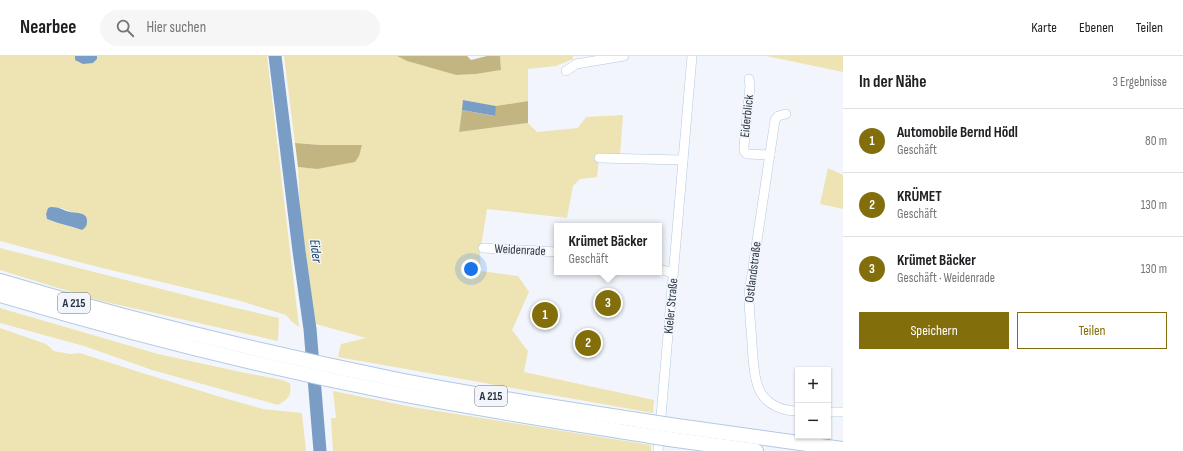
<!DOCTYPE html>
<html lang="de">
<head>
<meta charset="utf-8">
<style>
  body { margin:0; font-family:"Sofia Sans Condensed",sans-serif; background:#f6f6f6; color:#202124 }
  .controls { position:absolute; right:12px; bottom:12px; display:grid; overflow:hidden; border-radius:0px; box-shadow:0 1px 3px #0004 }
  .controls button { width:36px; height:36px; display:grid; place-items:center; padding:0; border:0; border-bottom:1px solid #e0e0e0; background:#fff; color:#202124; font:20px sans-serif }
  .you { position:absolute; left:471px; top:213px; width:14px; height:14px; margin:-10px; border:3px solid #fff; border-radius:50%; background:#1a73e8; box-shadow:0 0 0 6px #1a73e833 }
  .badge { display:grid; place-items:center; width:26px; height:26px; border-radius:50%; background:#826e0b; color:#fff; font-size:13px; font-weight:700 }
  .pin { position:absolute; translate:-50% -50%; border:2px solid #fff; box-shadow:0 1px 4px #0006 }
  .popup { position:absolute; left:554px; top:167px; width:108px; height:52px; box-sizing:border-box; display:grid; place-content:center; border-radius:0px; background:#fff; filter:drop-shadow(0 1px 3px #0005); font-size:13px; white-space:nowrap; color:#757577 }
  .popup b { font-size:15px; color:#202124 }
  .popup::after { content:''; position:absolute; left:50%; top:100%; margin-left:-8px; border:8px solid transparent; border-top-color:#fff }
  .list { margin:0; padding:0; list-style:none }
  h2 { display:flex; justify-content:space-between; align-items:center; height:52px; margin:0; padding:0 16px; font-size:17px }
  h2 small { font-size:13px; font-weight:400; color:#757577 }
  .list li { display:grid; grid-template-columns:26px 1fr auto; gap:12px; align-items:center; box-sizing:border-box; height:64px; padding:0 16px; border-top:1px solid #e0e0e0 }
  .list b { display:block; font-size:15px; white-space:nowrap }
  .list p { margin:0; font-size:13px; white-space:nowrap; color:#757577 }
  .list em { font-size:13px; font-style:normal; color:#757577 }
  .actions { display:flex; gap:8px; padding:12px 16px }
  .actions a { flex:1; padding:9px 0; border:1px solid #826e0b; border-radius:0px; text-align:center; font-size:14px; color:#826e0b }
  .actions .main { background:#826e0b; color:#fff }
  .icon { flex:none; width:22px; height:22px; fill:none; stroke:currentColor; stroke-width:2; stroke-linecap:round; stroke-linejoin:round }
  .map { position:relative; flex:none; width:843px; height:395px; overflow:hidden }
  header { display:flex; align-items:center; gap:24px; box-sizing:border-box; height:56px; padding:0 20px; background:#fff; border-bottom:1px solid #e0e0e0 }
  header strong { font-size:19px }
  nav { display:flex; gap:22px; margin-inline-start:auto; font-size:14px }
  .search { width:280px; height:36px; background:#f6f6f6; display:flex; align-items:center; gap:10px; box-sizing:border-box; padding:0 14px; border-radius:22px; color:#757577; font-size:15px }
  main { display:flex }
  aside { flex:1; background:#fff }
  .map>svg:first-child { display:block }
  .green { fill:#eee3b3; fill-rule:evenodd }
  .forest { fill:#c2b581 }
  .water { fill:#799dc4 }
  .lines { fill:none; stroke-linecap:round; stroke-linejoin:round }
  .river { stroke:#799dc4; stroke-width:13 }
  .minor-casing { stroke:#b2c9e2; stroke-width:10 }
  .highway-casing { stroke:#b2c9e2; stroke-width:16 }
  .minor { stroke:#fff; stroke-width:9 }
  .highway { stroke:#fff; stroke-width:14 }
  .highway-bridge-casing { stroke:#b2c9e2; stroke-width:16; stroke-linecap:butt }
  .highway-bridge { stroke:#fff; stroke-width:14 }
  .labels { text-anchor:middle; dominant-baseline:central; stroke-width:3; stroke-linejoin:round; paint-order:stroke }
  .shield { fill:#f2f6fc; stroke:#687078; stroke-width:1 }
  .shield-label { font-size:12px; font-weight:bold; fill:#2d3640 }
  .street-label { font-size:13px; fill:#2d3640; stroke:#f2f6fc }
  .water-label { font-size:14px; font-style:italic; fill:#10395f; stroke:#f2f6fc }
</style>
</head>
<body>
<header>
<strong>Nearbee</strong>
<div class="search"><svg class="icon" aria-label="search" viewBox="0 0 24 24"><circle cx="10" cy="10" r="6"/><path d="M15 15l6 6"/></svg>Hier suchen</div>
<nav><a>Karte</a><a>Ebenen</a><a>Teilen</a></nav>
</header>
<main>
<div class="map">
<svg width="843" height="395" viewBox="0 0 843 395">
  <rect width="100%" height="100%" fill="#f2f6fc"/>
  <!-- green -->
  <g class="green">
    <path d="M0,0H267L299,271L292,266L286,259L237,244L94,210L0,185ZM48,152H62L71,156L82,157V174L54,166L47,163L46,158Z"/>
    <path d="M284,0H397L407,5L456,19L476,18L501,14L500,0H573V3L556,10L528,13V45L496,50L464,44L459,76L528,67L537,76L578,72L586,61L623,59L620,100L599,104L597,121L580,123L573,130L567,162L487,153L480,197L481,215L518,220L529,236L512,274L528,295L524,316L654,344L653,357L338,301L341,288L366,282L316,268L300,158L298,111L317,113L362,89H320L295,87Z"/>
    <path d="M766,0H843V16Z"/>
    <path d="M828,112L843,119V153L820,148Z"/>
    <path d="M0,192L232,251L279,262L278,285L97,244L0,214Z"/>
    <path d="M0,252L158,298L241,316L282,324L290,327C292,340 288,343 278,349L152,314L84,290L0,267Z"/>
    <path d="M0,272L46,288L54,295L70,298L80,297L139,316L224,342L263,353L302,357L306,395H0Z"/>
    <path d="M333,335L412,351L651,389V395H333L331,362H336Z"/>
  </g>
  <!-- forest -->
  <g class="forest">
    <path d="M397,0H467L471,4L487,0H500L501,14L476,18L456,19L407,5Z"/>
    <path d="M528,45V67L459,76L462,54L494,60L496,50Z"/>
    <path d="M295,87L320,89H362L359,100L355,106L317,113L298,111Z"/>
  </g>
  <!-- water -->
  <g class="water">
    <path d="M75,0H97V3L93,7L83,8L75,4Z"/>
    <path d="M463,44L496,50L495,60L462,54Z"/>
    <path d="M51,151C60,151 62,154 70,156C77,157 88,156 87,166C87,170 85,172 82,174C78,173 74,171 69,170C62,168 54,166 47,163L46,158L48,152Z"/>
  </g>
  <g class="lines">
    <!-- river -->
    <path class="river" d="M275,0L299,195L310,273L320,395"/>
    <defs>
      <g id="minor">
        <path d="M566,15L576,8L624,0"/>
        <path d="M749,23L750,30L744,90V95L747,98L770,99"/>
        <path d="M786,58L778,60L775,64L749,238C749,250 750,262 751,274C753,292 752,322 761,337C769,350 784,355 798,355"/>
        <path d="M599,102L683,104"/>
        <path d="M483,192L557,196"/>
        <path d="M659,213L673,217"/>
        <path d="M828,356H843"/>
        <path d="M658,395L692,0"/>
      </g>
      <g id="highway">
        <path d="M0,225C130,264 261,296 394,323C479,340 565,353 651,366"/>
        <path d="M0,239C128,277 258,310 390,336C476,353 563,366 650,380"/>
        <path d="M670,369L843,393"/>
        <path d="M669,383L756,395"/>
      </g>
    </defs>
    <!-- minor casing -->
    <use href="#minor" class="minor-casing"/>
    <!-- highway casing -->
    <use href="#highway" class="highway-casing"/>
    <!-- minor -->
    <use href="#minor" class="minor"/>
    <!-- highway -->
    <use href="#highway" class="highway"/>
    <defs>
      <g id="highway-bridge">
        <path d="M651,366L670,369"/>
        <path d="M650,380L669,383"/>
      </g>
    </defs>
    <!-- highway-bridge casing -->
    <use href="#highway-bridge" class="highway-bridge-casing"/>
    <!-- highway-bridge -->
    <use href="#highway-bridge" class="highway-bridge"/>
  </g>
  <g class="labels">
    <!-- shield labels -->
    <g class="shield">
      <rect x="58" y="237" width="32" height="20" rx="3"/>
      <rect x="475" y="330" width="32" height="20" rx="3"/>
    </g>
    <g class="shield-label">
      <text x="74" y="247">A 215</text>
      <text x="491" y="340">A 215</text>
    </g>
    <!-- street labels -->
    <g class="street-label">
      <text transform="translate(747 60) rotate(-84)">Eiderblick</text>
      <text transform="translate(520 194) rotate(3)">Weidenrade</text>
      <text transform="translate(753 216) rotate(-83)">Ostlandstraße</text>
      <text transform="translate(671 250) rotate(-85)">Kieler Straße</text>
    </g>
    <!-- water labels -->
    <g class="water-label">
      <text transform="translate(316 195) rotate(83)">Eider</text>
    </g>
  </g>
</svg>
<div class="controls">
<button>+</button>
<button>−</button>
</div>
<div class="you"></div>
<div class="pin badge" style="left:545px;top:259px">1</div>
<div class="pin badge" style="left:588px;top:287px">2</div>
<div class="pin badge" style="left:608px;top:247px">3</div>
<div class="popup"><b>Krümet Bäcker</b>Geschäft</div>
</div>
<aside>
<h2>In der Nähe<small>3 Ergebnisse</small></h2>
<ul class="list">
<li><span class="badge">1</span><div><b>Automobile Bernd Hödl</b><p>Geschäft</p></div><em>80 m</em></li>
<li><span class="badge">2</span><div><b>KRÜMET</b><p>Geschäft</p></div><em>130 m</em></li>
<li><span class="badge">3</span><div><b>Krümet Bäcker</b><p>Geschäft · Weidenrade</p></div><em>130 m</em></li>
</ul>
<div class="actions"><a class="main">Speichern</a><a>Teilen</a></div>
</aside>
</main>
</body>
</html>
